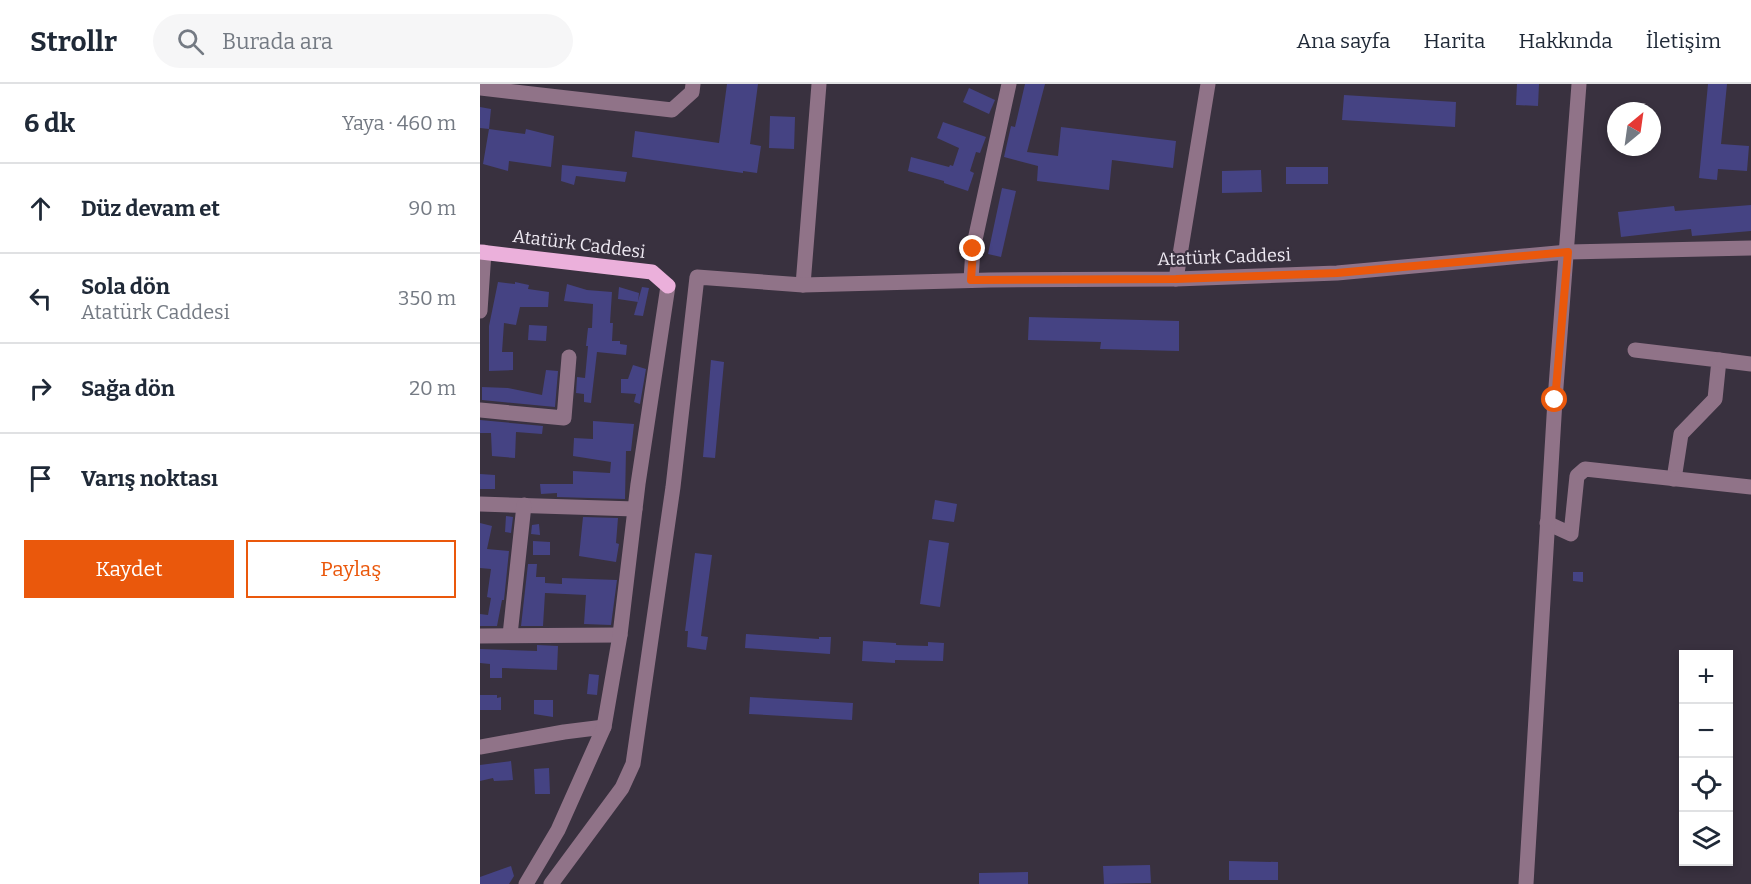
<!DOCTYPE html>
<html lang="tr">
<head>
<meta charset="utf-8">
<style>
  body { margin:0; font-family:Bitter,serif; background:#f6f6f7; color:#1f2937 }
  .controls { position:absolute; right:18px; bottom:18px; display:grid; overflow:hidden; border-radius:0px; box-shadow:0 3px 9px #0003 }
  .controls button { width:54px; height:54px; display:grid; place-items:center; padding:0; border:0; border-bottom:2px solid #e0e1e3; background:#fff; color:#1f2937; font:30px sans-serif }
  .compass { position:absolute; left:1127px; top:18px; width:54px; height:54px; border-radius:50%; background:#fff; box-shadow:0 3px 9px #0003; rotate:29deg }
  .stop { position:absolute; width:18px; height:18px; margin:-14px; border:4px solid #ea580c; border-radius:50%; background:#fff }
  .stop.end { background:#ea580c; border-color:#fff; box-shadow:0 2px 6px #0008 }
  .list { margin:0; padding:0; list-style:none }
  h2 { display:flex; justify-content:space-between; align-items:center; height:78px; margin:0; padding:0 24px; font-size:26px }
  h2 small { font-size:20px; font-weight:400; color:#747a83 }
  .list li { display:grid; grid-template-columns:39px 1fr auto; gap:18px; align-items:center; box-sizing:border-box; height:90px; padding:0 24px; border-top:2px solid #e0e1e3 }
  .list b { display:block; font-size:22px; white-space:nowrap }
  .list p { margin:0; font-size:20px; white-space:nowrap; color:#747a83 }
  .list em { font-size:20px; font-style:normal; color:#747a83 }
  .actions { display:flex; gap:12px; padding:18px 24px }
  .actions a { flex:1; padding:14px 0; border:2px solid #ea580c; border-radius:0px; text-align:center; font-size:21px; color:#ea580c }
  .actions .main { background:#ea580c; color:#fff }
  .icon { flex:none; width:33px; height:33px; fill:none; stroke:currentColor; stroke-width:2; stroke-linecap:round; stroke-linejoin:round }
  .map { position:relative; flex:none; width:1271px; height:800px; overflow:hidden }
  header { display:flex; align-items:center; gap:36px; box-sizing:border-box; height:84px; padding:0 30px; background:#fff; border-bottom:2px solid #e0e1e3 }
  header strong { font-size:28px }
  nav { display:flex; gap:33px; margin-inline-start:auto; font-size:21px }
  .search { width:420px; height:54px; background:#f6f6f7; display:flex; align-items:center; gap:15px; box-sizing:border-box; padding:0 21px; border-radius:33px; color:#747a83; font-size:22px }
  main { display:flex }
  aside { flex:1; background:#fff }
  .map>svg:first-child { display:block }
  .building { fill:#454383 }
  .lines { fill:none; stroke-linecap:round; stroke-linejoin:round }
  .minor { stroke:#907388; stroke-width:15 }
  .major { stroke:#ebb0db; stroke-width:15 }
  .route { stroke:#ea580c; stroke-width:8 }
  .labels { text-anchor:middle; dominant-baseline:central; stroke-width:4.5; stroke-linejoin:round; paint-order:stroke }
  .street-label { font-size:18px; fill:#eee9f2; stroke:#39313f }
</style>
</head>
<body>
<header>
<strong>Strollr</strong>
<div class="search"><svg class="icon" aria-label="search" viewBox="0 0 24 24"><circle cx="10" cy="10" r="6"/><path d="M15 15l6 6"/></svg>Burada ara</div>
<nav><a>Ana sayfa</a><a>Harita</a><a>Hakkında</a><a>İletişim</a></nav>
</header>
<main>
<aside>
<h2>6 dk<small>Yaya · 460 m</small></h2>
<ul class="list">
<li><svg class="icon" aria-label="ahead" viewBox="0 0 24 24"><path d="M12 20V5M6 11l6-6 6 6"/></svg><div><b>Düz devam et</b></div><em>90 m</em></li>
<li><svg class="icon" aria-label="left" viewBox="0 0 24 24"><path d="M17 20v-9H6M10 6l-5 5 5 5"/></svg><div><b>Sola dön</b><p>Atatürk Caddesi</p></div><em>350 m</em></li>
<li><svg class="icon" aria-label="right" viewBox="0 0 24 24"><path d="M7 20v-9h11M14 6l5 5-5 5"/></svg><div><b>Sağa dön</b></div><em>20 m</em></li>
<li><svg class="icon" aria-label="arrive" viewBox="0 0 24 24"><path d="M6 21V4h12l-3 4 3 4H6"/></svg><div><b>Varış noktası</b></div></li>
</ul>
<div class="actions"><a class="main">Kaydet</a><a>Paylaş</a></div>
</aside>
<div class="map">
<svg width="1271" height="800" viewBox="0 0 1271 800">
  <rect width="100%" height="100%" fill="#39313f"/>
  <!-- building -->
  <g class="building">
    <path d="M247,0H278L270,60L281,62L277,89L263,87V89L152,73L155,47L239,59Z"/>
    <path d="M545,0H565L547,68L578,72L581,43L696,57L693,84L632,76L629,106L557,97L558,82L524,73L531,42L535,43Z"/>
    <path d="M1037,0H1059L1058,22L1036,21Z"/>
    <path d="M1228,0H1247L1241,60L1269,62L1267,87L1238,85L1237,96L1219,94Z"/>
    <path d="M489,4L515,16L509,30L483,18Z"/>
    <path d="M864,11L976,18L975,43L862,36Z"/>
    <path d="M0,23L11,25L9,45L0,44Z"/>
    <path d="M290,32L315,33L314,65L289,64Z"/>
    <path d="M463,38L506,53L500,69L496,68L490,87L494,89L488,107L464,99V97L428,87L431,73L469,83L470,81L473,82L479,64L457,54Z"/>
    <path d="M9,45L45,50L46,45L74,52L71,83L29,77L28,87L3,80Z"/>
    <path d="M82,81L147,88L145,98L96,92L94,101L81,97Z"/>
    <rect x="806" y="83" width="42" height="17"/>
    <path d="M781,86L782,108L742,109V87Z"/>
    <path d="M522,104L536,107L521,173L508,170Z"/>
    <path d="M1271,121V147L1212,152L1211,145L1141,153L1138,128L1194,122L1195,127Z"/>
    <path d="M18,198L35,200V198L49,201L48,205L69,208L68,223H40L36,241L24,239L22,268H33V286L9,287V242Z"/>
    <path d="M87,200L107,206L132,208L130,239H133L132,257H140V260L147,261L146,271L117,268L111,319L104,318V310L96,309L97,293L105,294L108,262H106L108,244H112L113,220L84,217Z"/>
    <path d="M139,203L159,209L158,218L138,215Z"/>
    <path d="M162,203L169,204L163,232L154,231Z"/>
    <path d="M549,233L699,237V267L620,265L621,258L548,256Z"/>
    <path d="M49,241L67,242L66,257L48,256Z"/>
    <path d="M231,276L244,278L235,374L223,373Z"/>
    <path d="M153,281L166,285L160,320L154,318L156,310L141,309V295H148Z"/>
    <path d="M66,286L78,287L75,323L2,316V303L28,304L62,311Z"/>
    <path d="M0,336L63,342L62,350L36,348L35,374L12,372L11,349H0Z"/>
    <path d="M113,337L154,340L151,367H146L145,415L77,413V409L61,410L60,400H93V387L130,389L131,378L93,372L94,354L113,355Z"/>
    <path d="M0,390L15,391V405H0Z"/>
    <path d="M455,416L477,420L474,438L452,435Z"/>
    <path d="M26,432L33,433L31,449L25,448Z"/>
    <path d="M103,433L138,434L136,459L139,460L136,478L99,472Z"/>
    <path d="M0,439L12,442L7,465L29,467L24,516H22L17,542H0V530L8,531L11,514L7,513L11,485L0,484Z"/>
    <path d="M59,440L60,451L51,450L52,441Z"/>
    <path d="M449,456L469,459L460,523L440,520Z"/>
    <path d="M53,457L70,458V471H53Z"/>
    <path d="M215,469L232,471L221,552L228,553L226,566L207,563L208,547H205Z"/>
    <path d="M48,480H57L56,493H65V499L82,500V494L137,496L131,541L104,540L106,511L65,509L63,542H41Z"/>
    <path d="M1093,488H1103V498L1093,497Z"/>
    <path d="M266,550L339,555V553H351L350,570L265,564Z"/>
    <path d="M383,557L416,559V561L448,562V558L464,559L463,577L415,576V579L382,577Z"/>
    <path d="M57,561L78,562L77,586L22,584V594H10V580L0,579V565L57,567Z"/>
    <path d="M109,590L119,591L117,611L107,610Z"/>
    <path d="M0,611H17V614L21,613V626H0Z"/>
    <path d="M270,613L373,619L372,636L269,630Z"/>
    <path d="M54,616H73V633L54,630Z"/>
    <path d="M31,677L33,696L14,697L13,694L0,697V681Z"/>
    <path d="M69,684L70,710H55L54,685Z"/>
    <path d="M749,777L798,778V796H749Z"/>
    <path d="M670,781L671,799L624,800L623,782Z"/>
    <path d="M31,782L34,792L29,800H0V793Z"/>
    <path d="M548,788V800H499V789Z"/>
  </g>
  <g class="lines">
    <!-- minor -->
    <g class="minor">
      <path d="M0,4L192,26L212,8L213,0"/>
      <path d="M696,195L728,0"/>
      <path d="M491,196L493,165L529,0"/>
      <path d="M323,201L339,0"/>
      <path d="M0,227L4,168"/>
      <path d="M1155,266L1239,276L1235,315L1201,350L1194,395"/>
      <path d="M1239,276L1271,280"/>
      <path d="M0,326L84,334L89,273"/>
      <path d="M0,420L155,425"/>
      <path d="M1067,439L1091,450L1097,392L1105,385L1271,403"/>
      <path d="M30,551L44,421"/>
      <path d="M0,552L140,551"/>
      <path d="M0,663L84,648L124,643"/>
      <path d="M46,800L78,746L124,643L140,551L158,400L188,202"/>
      <path d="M71,800L142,704L153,680L193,403L217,193L323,201L510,196L696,195L857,189L1088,168L1271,164"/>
      <path d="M1046,800L1075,316L1099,0"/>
    </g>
    <!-- major -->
    <path class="major" d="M0,168L172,188L188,202"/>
  </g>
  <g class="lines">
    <!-- route -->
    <path class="route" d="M493,165L491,196L696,195L857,189L1088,168L1075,316"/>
  </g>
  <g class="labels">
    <!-- street labels -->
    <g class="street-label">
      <text transform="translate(99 160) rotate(7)">Atatürk Caddesi</text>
      <text transform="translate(744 173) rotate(-2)">Atatürk Caddesi</text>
    </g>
  </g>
</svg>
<div class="controls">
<button>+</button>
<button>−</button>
<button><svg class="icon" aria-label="locate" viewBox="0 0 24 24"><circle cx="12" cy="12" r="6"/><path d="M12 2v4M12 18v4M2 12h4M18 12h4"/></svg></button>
<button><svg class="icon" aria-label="layers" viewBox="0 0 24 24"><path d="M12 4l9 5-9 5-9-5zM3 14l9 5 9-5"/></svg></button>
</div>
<svg class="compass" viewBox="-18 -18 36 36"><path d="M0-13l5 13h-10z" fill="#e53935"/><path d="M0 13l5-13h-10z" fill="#747a83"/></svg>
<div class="stop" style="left:1075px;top:316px"></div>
<div class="stop end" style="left:493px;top:165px"></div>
</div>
</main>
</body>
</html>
